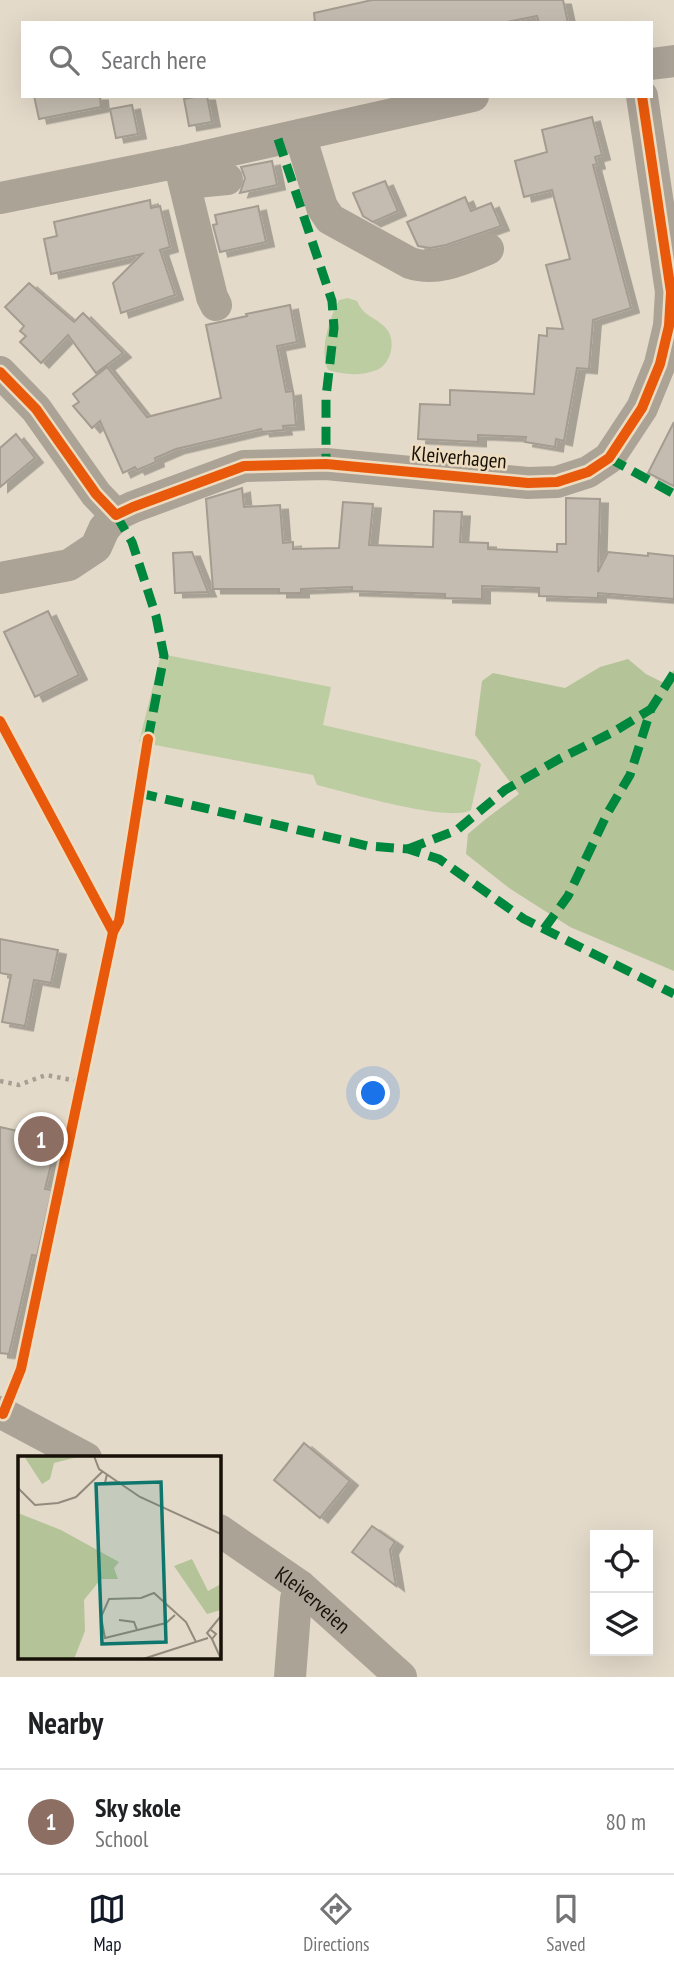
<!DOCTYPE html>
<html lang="en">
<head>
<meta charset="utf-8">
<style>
  body { margin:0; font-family:"PT Sans Narrow",sans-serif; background:#f6f6f6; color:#202124 }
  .controls { position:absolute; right:21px; bottom:21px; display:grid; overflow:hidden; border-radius:0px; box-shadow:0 7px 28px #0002 }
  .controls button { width:63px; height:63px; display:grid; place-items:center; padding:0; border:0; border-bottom:2px solid #e0e0e0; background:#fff; color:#202124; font:35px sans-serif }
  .you { position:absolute; left:374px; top:1094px; width:24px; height:24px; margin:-18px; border:5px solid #fff; border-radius:50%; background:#1a73e8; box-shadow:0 0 0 10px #1a73e833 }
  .badge { display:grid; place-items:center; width:46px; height:46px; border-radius:50%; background:#111827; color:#fff; font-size:23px; font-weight:700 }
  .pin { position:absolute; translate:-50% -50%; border:4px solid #fff; box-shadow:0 2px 7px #0006 }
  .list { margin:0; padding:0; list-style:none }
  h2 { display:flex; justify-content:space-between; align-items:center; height:91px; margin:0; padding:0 28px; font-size:30px }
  h2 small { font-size:23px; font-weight:400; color:#757577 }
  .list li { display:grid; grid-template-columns:46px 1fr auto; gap:21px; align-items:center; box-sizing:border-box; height:105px; padding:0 28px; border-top:2px solid #e0e0e0 }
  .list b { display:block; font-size:26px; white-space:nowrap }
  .list p { margin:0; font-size:23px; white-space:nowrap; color:#757577 }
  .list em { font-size:23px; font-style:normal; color:#757577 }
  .icon { flex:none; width:38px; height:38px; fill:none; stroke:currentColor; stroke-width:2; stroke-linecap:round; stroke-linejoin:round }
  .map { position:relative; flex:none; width:674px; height:1677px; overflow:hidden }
  .search { position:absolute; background:#fff; box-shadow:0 7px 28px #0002; left:21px; right:21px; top:21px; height:77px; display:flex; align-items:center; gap:18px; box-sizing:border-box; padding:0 24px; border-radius:0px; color:#757577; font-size:26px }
  .sheet { height:196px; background:#fff }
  nav { display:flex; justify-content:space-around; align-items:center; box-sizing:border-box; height:98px; border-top:2px solid #e0e0e0; background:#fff; font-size:19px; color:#757577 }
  nav a { display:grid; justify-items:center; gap:4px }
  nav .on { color:#111827 }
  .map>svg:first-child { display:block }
  .green { fill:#bdcda2 }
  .forest { fill:#b4c498 }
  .building { fill:#c4bcb0; stroke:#a49c90; stroke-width:2; filter:url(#shadow) }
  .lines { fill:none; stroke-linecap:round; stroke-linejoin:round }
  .path { stroke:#a79f94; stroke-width:4.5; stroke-dasharray:3.5 5; stroke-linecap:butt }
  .minor { stroke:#aca397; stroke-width:32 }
  .quiet { stroke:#00873e; stroke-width:9; stroke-dasharray:18 9; stroke-linecap:butt }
  .cycleway-casing { stroke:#eedcc0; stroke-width:15 }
  .cycleway { stroke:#e8590c; stroke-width:10 }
  .labels { text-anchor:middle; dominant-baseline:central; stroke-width:5; stroke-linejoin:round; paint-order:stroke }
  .street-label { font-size:21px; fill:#171107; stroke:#eedcc0 }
  .inset-road { fill:none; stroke:#928a7c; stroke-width:2 }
  .view { fill:#0f766e; fill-opacity:0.15; stroke:#0f766e; stroke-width:3.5 }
  .inset-edge { fill:none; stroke:#171107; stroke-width:3.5 }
</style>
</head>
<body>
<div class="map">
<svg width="674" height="1677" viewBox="0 0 674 1677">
  <defs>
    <filter id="shadow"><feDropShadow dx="8" dy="4.5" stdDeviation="0" flood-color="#0004"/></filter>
  </defs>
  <rect width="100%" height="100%" fill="#e4daca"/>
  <!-- green -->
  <g class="green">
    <path d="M348,298L357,301C363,316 375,317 385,327C397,339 392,363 377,370C361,376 344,375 328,370C319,349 329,320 339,300Z"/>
    <path d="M161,654L331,687L323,725L476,760L481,764L471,810C448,823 346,792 317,785L313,775L139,742Z"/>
  </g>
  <!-- forest -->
  <path class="forest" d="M628,659L646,674L664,683L674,670V971L570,927L509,888L466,854L468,834L487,818L519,794L475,735L482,681L493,673L565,688L600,667Z"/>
  <!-- building -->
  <g class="building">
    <path d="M372,0H563L568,23H539L537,16L502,23H315L314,13Z"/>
    <path d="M34,96H100L101,107L39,119Z"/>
    <path d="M199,96H207L212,122L189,126L184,99Z"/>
    <path d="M132,105L138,134L116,138L110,109Z"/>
    <path d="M592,117L602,155L595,157L597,164L593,165L631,308L593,320L589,369L577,368L564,441L556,439L555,447L525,442L526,437L478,435V442L418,439L420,404L450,405V390L534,394L539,335L547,336V328L563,329L546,265L570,259L552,190L524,197L515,161L547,152L542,130Z"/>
    <path d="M272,161L277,185L240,193L245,178L241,167Z"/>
    <path d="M385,181L398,211L373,222L363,216L353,193Z"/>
    <path d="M465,197L471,211L491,203L501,226L446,245L430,248L418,246L407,222Z"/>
    <path d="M150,200L151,208L160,206L170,247L160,250L175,295L121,313L113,283L142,254L51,274L44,239L57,236L54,222Z"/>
    <path d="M258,206L266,242L220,252L213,225L217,224L215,215Z"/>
    <path d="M29,283L74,322L83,313L123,353L96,373L68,335L41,363L20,342L26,336L20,331L24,326L5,307Z"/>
    <path d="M290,305L297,342L277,346L286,392L293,391L296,425L283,426L284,430L262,432L261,429L176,449L155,458L156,462L137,470L135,467L123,473L100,421L92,428L73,406L79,402L73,394L107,367L147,417L221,398L206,325L247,316L246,314Z"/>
    <path d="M674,422V486L648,473Z"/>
    <path d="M16,434L35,458L0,487V448Z"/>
    <path d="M242,488L244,507L280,505L283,543L293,542V549L339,548L343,502L373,504L369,545L433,547L434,511L462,512L460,542L488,543V549L557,552V544H566V498L600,499L598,572L608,552L648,556V553L674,556V599L598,593V598L539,596V588L482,586V599L445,598V594L352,591V587L301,589V593H279V589H213L206,499Z"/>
    <path d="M192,552L208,592L175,593L173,553Z"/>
    <path d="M48,611L79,675L35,697L4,632Z"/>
    <path d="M0,939L58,950L51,983L34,980L25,1026L2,1022L11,975L0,973Z"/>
    <path d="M0,1127L57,1140L45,1189L52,1190L37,1256L32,1255L9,1354L0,1353Z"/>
    <path d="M304,1443L350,1481L320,1518L274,1480Z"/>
    <path d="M372,1526L395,1542L390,1550L396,1586L352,1552Z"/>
  </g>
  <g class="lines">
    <!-- path -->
    <path class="path" d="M0,1081L19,1085L46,1075L82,1082"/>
    <!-- minor -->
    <g class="minor">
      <path d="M651,64L674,61"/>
      <path d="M300,135L322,207L330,219L410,263C438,272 463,259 488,249"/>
      <path d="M179,162L212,297L216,305"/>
      <path d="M186,183L227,179"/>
      <path d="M0,198L179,162L473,96"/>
      <path d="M0,372L36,409L96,494L116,515L133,507L244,466L326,464L528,483L557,482L588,472L609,458L642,408L660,364L669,326L671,292L642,96"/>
      <path d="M0,578L69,565L96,547L104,529L116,515"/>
      <path d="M0,1412L86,1458"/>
      <path id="s1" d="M219,1530L300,1586L401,1677"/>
      <path d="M290,1677L296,1599L300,1586"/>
    </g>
    <!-- quiet -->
    <g class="quiet">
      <path d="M278,139L332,301L334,328L326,397V464"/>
      <path d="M609,458L674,494"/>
      <path d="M116,515L132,542L156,616L164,656L148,739"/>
      <path d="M139,793L368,846L408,849L439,859L524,919L674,994"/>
      <path d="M408,849L457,830L505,790L561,758L615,731L651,709"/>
      <path d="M544,929L568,896L607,814L630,775L651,709L674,673"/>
    </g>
    <defs>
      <g id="cycleway">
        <path d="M0,372L36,409L96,494L116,515L133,507L244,466L326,464L528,483L557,482L588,472L609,458L642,408L660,364L669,326L671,292L642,96"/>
        <path d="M0,721L113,932L21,1369L3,1414"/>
        <path d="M113,932L119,921L148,739"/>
      </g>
    </defs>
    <!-- cycleway casing -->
    <use href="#cycleway" class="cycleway-casing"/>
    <!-- cycleway -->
    <use href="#cycleway" class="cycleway"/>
  </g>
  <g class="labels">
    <!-- street labels -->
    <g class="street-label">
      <text transform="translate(459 457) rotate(5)">Kleiverhagen</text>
      <text stroke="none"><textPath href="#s1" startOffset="117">Kleiverveien</textPath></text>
    </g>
  </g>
  <!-- overview -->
  <g transform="translate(18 1456)">
    <rect width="203" height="203" fill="#e4daca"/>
    <path d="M6,0H63L36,7L32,23L24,28ZM0,57L43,74L101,106L96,112L100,123H83L66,144L67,175L56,203H0ZM174,103L190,135L203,128V154L189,158L156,110Z" fill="#b4c498"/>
    <path class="inset-road" d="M76,0L81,13L122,41L203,78M89,18L87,27L102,26M0,32L17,49L40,47L58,41L84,16M157,159L148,167L87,182L83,161L91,143L123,142L136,137L168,166L178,186M101,164L116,166L119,174M193,174L198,178L194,183L189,177L203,160M194,183L203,203M125,203L190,182"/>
    <path class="view" d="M143,26L148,186L84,188L78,28Z"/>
    <rect width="203" height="203" class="inset-edge"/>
  </g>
</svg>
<div class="controls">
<button><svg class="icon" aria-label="locate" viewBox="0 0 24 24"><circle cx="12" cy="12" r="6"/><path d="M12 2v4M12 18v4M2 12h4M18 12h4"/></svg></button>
<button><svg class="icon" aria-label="layers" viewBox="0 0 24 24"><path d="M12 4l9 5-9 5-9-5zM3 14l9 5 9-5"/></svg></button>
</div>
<div class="you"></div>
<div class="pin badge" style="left:41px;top:1139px;background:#8d6e63">1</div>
<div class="search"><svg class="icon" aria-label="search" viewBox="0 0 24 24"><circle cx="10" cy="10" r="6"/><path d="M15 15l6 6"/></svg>Search here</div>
</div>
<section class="sheet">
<h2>Nearby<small></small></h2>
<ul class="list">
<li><span class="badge" style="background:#8d6e63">1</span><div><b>Sky skole</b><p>School</p></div><em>80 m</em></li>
</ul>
</section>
<nav>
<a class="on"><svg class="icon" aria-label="map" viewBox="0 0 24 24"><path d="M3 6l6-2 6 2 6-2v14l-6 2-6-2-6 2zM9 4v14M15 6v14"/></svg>Map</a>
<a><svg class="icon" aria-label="directions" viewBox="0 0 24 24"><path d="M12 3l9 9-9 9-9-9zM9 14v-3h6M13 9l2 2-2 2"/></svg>Directions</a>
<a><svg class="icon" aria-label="saved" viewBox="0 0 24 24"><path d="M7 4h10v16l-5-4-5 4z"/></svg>Saved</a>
</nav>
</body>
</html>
